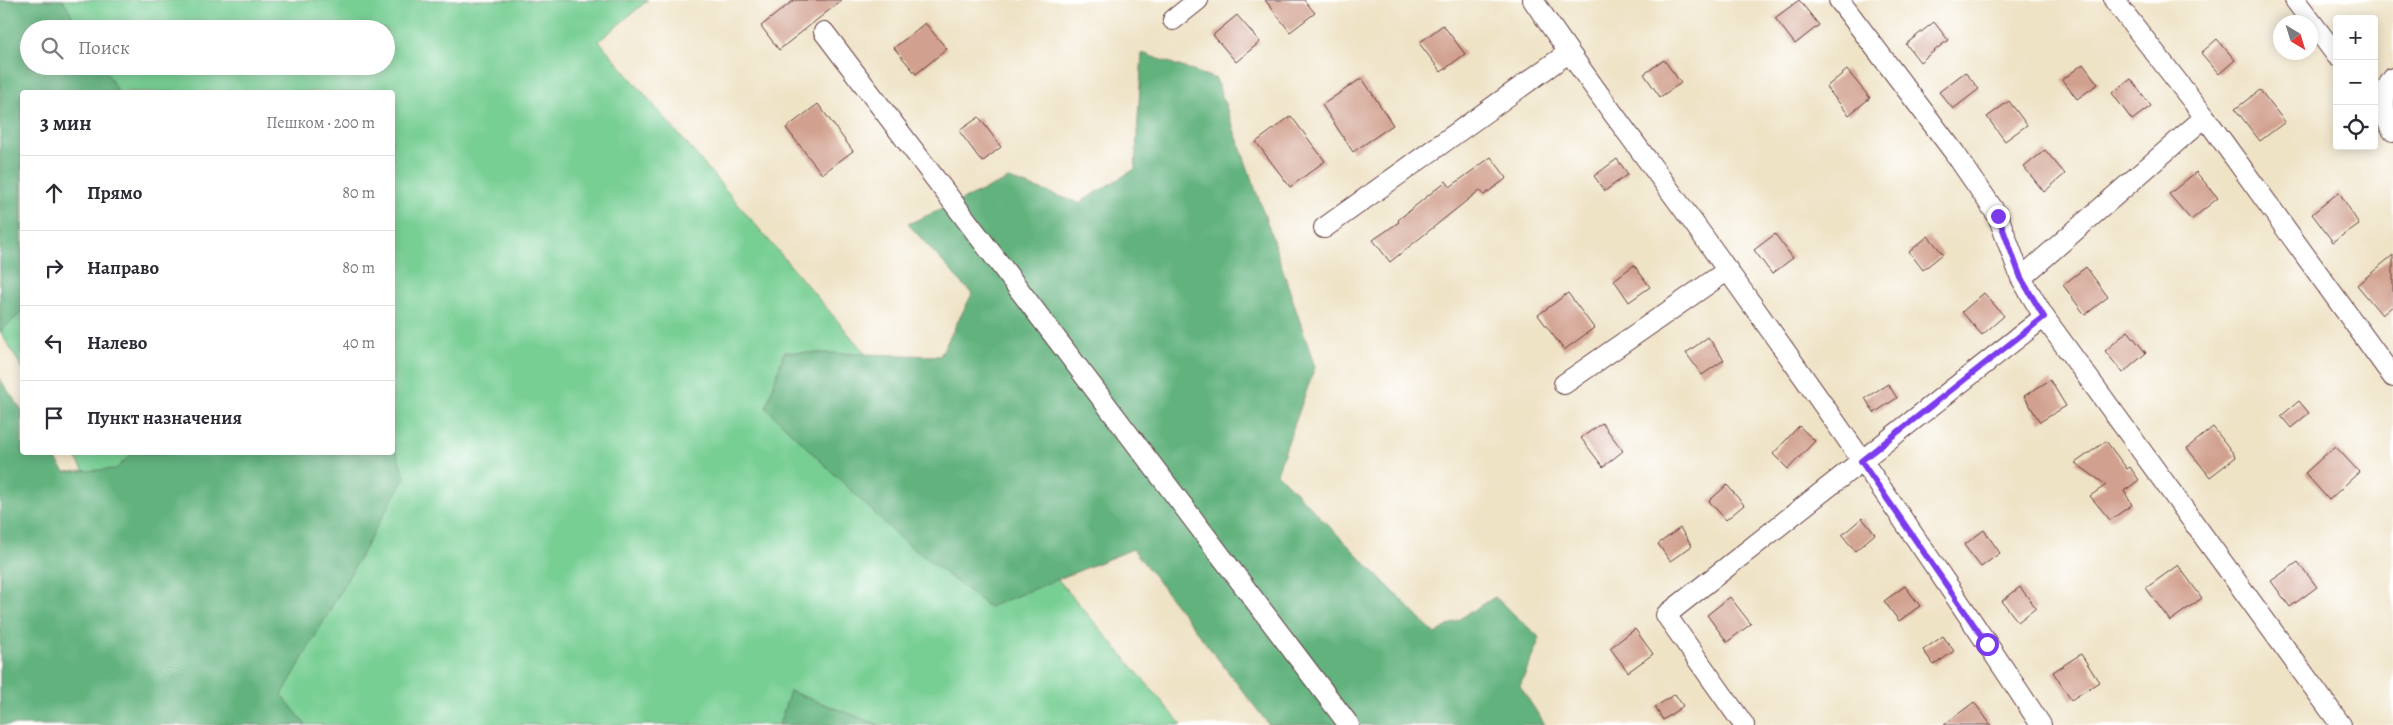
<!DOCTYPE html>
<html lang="ru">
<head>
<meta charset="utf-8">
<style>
  body { margin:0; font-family:Alegreya,serif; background:#f7f7f7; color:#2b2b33 }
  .controls { position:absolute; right:15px; top:15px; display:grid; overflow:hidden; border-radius:5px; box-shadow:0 2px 12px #0003 }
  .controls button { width:45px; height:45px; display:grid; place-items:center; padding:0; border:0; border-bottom:1px solid #e1e1e2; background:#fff; color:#2b2b33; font:25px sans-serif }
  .compass { position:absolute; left:2273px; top:15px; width:45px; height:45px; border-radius:50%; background:#fff; box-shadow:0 2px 12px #0003; rotate:142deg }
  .stop { position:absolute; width:15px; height:15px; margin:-11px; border:4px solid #7c3aed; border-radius:50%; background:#fff }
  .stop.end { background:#7c3aed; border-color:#fff; box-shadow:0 1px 5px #0008 }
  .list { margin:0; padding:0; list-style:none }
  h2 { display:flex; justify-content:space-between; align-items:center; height:65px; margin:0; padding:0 20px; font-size:21px }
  h2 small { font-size:16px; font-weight:400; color:#7c7c81 }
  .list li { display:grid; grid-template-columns:32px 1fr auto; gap:15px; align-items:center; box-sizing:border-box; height:75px; padding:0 20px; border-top:1px solid #e1e1e2 }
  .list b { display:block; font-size:19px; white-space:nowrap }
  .list em { font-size:16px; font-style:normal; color:#7c7c81 }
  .icon { flex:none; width:28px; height:28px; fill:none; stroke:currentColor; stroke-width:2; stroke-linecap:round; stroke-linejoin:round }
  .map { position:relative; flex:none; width:2393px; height:725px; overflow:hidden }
  .search { position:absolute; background:#fff; box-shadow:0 2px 12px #0003; left:20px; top:20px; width:375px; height:55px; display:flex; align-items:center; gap:12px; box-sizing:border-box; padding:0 18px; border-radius:28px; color:#7c7c81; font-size:19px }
  .panel { position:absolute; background:#fff; box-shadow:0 2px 12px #0003; left:20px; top:90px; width:375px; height:365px; border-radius:5px }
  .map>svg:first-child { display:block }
  .green { fill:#78cf94; stroke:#617760; fill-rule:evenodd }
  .forest { fill:#62b27e; stroke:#566854 }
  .building { fill:#d1a08e }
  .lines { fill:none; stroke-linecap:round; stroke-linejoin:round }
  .minor-casing { stroke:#633c42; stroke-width:22 }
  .minor { stroke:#fff; stroke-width:20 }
  .route { stroke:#7c3aed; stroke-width:6 }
</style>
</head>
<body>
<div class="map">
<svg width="2393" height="725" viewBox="0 0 2393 725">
  <rect width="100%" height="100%" fill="#fff"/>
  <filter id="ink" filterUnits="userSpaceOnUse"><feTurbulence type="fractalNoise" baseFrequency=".02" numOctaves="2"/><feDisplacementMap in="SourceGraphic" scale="10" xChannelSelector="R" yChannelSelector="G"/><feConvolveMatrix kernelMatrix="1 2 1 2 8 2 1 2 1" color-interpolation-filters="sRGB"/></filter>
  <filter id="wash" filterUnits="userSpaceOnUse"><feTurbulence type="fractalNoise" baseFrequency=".0096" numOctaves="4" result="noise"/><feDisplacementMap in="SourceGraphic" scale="20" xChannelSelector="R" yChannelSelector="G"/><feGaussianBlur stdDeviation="1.12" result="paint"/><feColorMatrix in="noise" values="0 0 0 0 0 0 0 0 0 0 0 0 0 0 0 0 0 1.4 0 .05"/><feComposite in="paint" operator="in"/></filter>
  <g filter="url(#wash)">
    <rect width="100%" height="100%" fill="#efe3c6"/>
    <!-- green -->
    <path class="green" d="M0,0H648L599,41L1182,725H250L185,640L73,453L392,452V92H22V368L0,331ZM29,29H386V66H29Z"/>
    <!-- forest -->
    <g class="forest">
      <path d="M0,0H63L80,29H29V66H103L118,92H22V312L0,332Z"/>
      <path d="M1142,53L1216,79L1266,219L1315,367L1277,473L1435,634L1495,597L1540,638L1520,686L1545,725H1269L1133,549L989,607L901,539L766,408L784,352L940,356L972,294L908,224L1009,179L1079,203L1135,169Z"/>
      <path d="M0,379L22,411V452L51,453L65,472L116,469L132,453L392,452L393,443L405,477L282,695L306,725H0Z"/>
      <path d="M790,691L879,725H779Z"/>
    </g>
    <g id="blocks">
      <!-- building -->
      <g class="building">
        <path d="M794,0H842L779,50L761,26Z"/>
        <path d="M1265,0H1304L1315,13L1290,32Z"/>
        <path d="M1799,0L1819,25L1795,44L1775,18Z"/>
        <path d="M1237,15L1260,42L1236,62L1213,35Z"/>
        <path d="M1934,22L1948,40L1920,62L1906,44Z"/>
        <path d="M925,23L947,49L916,74L894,48Z"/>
        <path d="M1443,25L1465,54L1441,72L1419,43Z"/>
        <path d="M2217,39L2235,60L2219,74L2201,53Z"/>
        <path d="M1664,60L1681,83L1660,97L1644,74Z"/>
        <path d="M2083,64L2098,84L2077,99L2062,80Z"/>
        <path d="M1847,70L1870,98L1849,115L1826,87Z"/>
        <path d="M1965,72L1979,89L1953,109L1939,92Z"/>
        <path d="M1362,78L1393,125L1353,152L1322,105Z"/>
        <path d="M2131,79L2151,106L2132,120L2112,93Z"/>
        <path d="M2260,90L2285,122L2260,141L2235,109Z"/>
        <path d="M2009,101L2027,125L2005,141L1987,117Z"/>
        <path d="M818,104L853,151L822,174L786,128Z"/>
        <path d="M1291,116L1325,161L1290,187L1256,142Z"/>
        <path d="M979,117L1001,147L982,162L959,131Z"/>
        <path d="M2045,150L2065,174L2044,192L2024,167Z"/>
        <path d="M1491,157L1507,178L1484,195L1480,190L1390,262L1373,240L1399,222L1398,220L1446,181L1450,187Z"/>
        <path d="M1617,159L1628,174L1605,191L1594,176Z"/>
        <path d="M2196,172L2218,198L2191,220L2169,194Z"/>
        <path d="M2339,192L2359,224L2333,242L2312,214Z"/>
        <path d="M1775,234L1793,258L1772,274L1754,250Z"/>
        <path d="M1928,236L1943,254L1923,270L1909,252Z"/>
        <path d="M2393,255V306L2382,315L2357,285Z"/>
        <path d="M1634,265L1650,287L1629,302L1614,280Z"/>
        <path d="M2086,267L2108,297L2085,315L2063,285Z"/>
        <path d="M1568,293L1594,328L1564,350L1538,315Z"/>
        <path d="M1984,293L2004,316L1982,335L1962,312Z"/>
        <path d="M2128,331L2146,353L2123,373L2105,351Z"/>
        <path d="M1708,337L1724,360L1702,375L1686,353Z"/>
        <path d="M2050,380L2066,406L2040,422L2024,396Z"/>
        <path d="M1888,384L1897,398L1874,413L1865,398Z"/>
        <path d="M2299,401L2309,413L2291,428L2281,416Z"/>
        <path d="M1602,423L1623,451L1603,467L1581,438Z"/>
        <path d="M1799,426L1815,441L1788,469L1773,454Z"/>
        <path d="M2213,427L2236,457L2210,477L2187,448Z"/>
        <path d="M2106,441L2127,469L2130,467L2139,480L2124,491L2132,505L2110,520L2090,496L2106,485L2075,463Z"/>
        <path d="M2335,446L2359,472L2329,500L2305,473Z"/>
        <path d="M1727,485L1744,505L1726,520L1709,501Z"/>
        <path d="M1862,518L1875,534L1855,551L1842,535Z"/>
        <path d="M1680,528L1692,546L1670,561L1658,544Z"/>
        <path d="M1984,530L2000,553L1981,567L1964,545Z"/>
        <path d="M2298,562L2317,587L2290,607L2271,581Z"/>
        <path d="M2178,565L2202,598L2170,621L2146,588Z"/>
        <path d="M1905,586L1920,606L1899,621L1884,601Z"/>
        <path d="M2020,587L2036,608L2018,622L2002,601Z"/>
        <path d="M1730,597L1751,624L1727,642L1707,615Z"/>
        <path d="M1635,629L1653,654L1628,672L1610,648Z"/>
        <path d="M1943,636L1954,651L1934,665L1923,650Z"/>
        <path d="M2081,654L2099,682L2071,700L2053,672Z"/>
        <path d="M1675,694L1683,706L1663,720L1655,707Z"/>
        <path d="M1974,702L1991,725H1944Z"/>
      </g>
    </g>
  </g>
  <g filter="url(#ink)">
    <use href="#blocks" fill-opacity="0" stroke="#633c42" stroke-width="1"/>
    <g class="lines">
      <defs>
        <g id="minor">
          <path d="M1533,0C1595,93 1664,180 1728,271C1835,420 1940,571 2041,725"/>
          <path d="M1839,0L1954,152L1998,216L2021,278L2044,317L2341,725"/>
          <path d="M2114,0L2205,117L2393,377"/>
          <path d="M2295,0L2337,56"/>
          <path d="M1173,20L1198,0"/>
          <path d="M824,32L1349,725"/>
          <path d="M2393,78C2381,93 2382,116 2393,131"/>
          <path d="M1324,228L1568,53"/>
          <path d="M2021,278L2205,117"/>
          <path d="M1564,384L1728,270"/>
          <path d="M1744,725L1666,615L2044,317"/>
        </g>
      </defs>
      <!-- minor casing -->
      <use href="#minor" class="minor-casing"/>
      <!-- minor -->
      <use href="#minor" class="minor"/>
    </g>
  </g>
  <g class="lines" filter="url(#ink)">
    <!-- route -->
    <path class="route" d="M1987,644L1861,461L2044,317L2021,278L1998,216"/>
  </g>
</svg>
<div class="controls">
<button>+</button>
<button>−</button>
<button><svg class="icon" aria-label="locate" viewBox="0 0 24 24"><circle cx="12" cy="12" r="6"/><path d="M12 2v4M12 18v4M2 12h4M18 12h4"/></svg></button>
</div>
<svg class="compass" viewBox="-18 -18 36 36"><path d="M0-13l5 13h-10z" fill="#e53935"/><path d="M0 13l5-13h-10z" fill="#7c7c81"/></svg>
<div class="stop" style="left:1987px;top:644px"></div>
<div class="stop end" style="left:1998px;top:216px"></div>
<div class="search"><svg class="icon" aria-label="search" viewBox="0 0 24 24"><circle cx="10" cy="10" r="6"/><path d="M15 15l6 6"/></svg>Поиск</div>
<section class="panel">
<h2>3 мин<small>Пешком · 200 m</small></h2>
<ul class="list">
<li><svg class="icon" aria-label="ahead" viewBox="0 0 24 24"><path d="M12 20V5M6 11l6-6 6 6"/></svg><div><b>Прямо</b></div><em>80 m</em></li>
<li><svg class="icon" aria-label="right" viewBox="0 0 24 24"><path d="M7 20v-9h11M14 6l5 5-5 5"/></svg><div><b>Направо</b></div><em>80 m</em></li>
<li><svg class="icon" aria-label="left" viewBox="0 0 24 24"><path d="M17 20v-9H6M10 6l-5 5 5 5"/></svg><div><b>Налево</b></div><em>40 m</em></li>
<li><svg class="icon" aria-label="arrive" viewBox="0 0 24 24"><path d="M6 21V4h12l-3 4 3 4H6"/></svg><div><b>Пункт назначения</b></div></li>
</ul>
</section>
</div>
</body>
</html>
